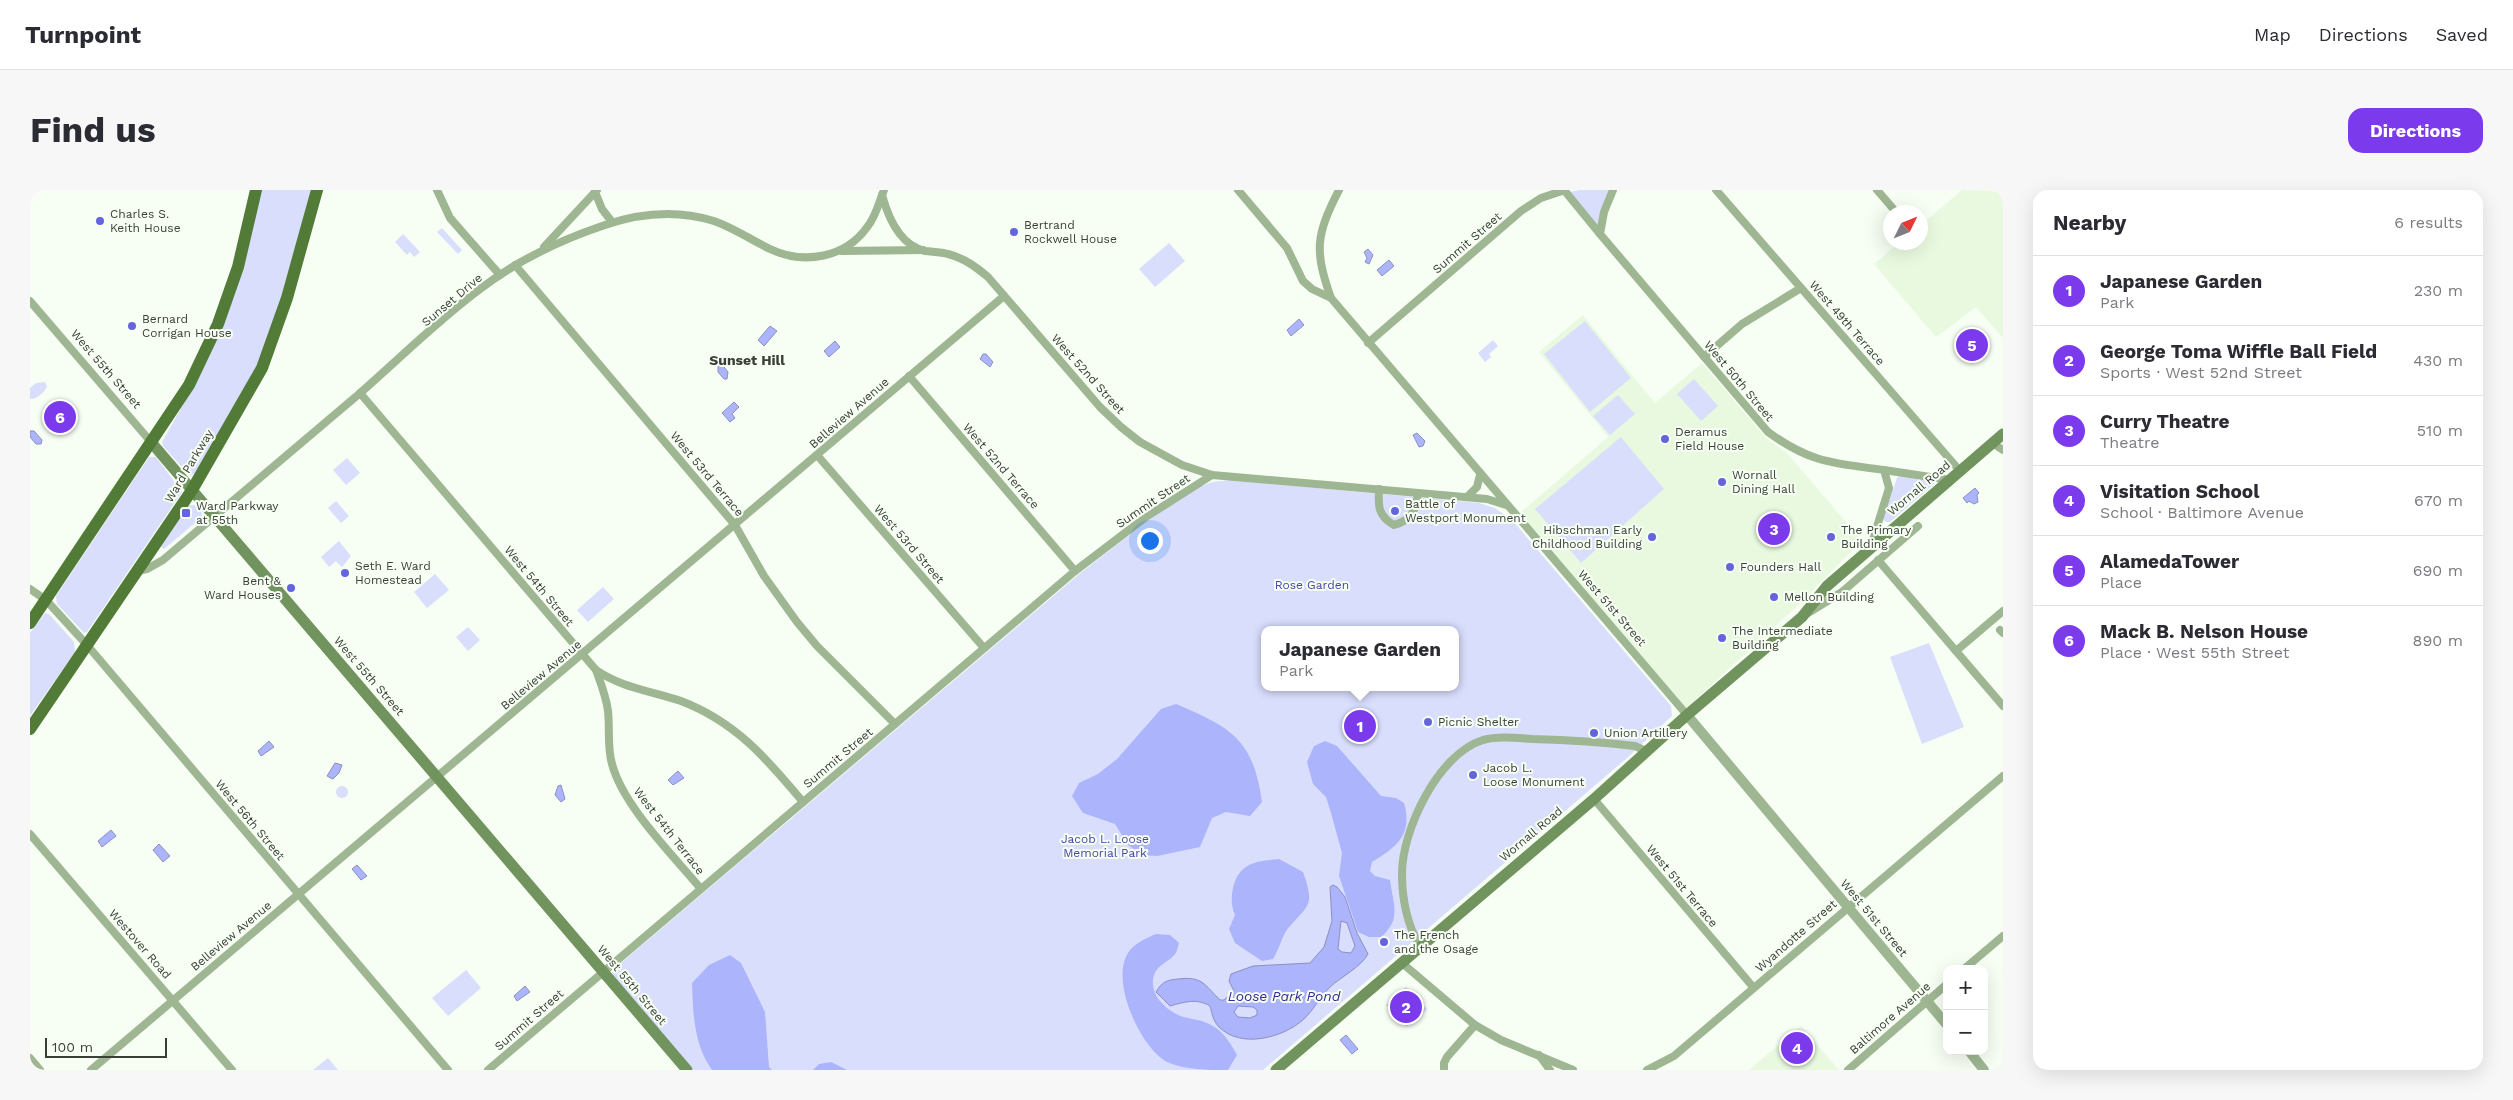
<!DOCTYPE html>
<html lang="en">
<head>
<meta charset="utf-8">
<style>
  body { margin:0; font-family:"Work Sans",sans-serif; background:#f7f7f7; color:#2b2b33 }
  .controls { position:absolute; right:15px; bottom:15px; display:grid; overflow:hidden; border-radius:10px; box-shadow:0 5px 20px #0002 }
  .controls button { width:45px; height:45px; display:grid; place-items:center; padding:0; border:0; border-bottom:1px solid #e1e1e2; background:#fff; color:#2b2b33; font:25px sans-serif }
  .compass { position:absolute; left:1853px; top:15px; width:45px; height:45px; border-radius:50%; background:#fff; box-shadow:0 5px 20px #0002; rotate:47deg }
  .scale { position:absolute; left:15px; bottom:12px; width:122px; box-sizing:border-box; padding-left:5px; border:2px solid #3a3f38; border-top:0; font-size:14px; line-height:18px; white-space:nowrap; color:#3a3f38; -webkit-text-stroke:4px #f7fef3; paint-order:stroke }
  .you { position:absolute; left:1119px; top:350px; width:18px; height:18px; margin:-12px; border:4px solid #fff; border-radius:50%; background:#1a73e8; box-shadow:0 0 0 8px #1a73e833 }
  .badge { display:grid; place-items:center; width:32px; height:32px; border-radius:50%; background:#7c3aed; color:#fff; font-size:16px; font-weight:700 }
  .pin { position:absolute; translate:-50% -50%; border:2px solid #fff; box-shadow:0 1px 5px #0006 }
  .popup { position:absolute; left:1231px; top:436px; width:198px; height:65px; box-sizing:border-box; display:grid; place-content:center; border-radius:10px; background:#fff; filter:drop-shadow(0 1px 4px #0005); font-size:16px; white-space:nowrap; color:#7c7c81 }
  .popup b { font-size:19px; color:#2b2b33 }
  .popup::after { content:''; position:absolute; left:50%; top:100%; margin-left:-10px; border:10px solid transparent; border-top-color:#fff }
  .list { margin:0; padding:0; list-style:none }
  h2 { display:flex; justify-content:space-between; align-items:center; height:65px; margin:0; padding:0 20px; font-size:21px }
  h2 small { font-size:16px; font-weight:400; color:#7c7c81 }
  .list li { display:grid; grid-template-columns:32px 1fr auto; gap:15px; align-items:center; box-sizing:border-box; height:70px; padding:0 20px; border-top:1px solid #e1e1e2 }
  .list b { display:block; font-size:19px; white-space:nowrap }
  .list p { margin:0; font-size:16px; white-space:nowrap; color:#7c7c81 }
  .list em { font-size:16px; font-style:normal; color:#7c7c81 }
  .map { position:relative; flex:none; width:1973px; height:880px; overflow:hidden; border-radius:15px }
  header { display:flex; align-items:center; gap:30px; box-sizing:border-box; height:70px; padding:0 25px; background:#fff; border-bottom:1px solid #e1e1e2 }
  header strong { font-size:24px }
  nav { display:flex; gap:28px; margin-inline-start:auto; font-size:18px }
  .intro { display:flex; align-items:center; justify-content:space-between; box-sizing:border-box; height:120px; padding:0 30px }
  h1 { margin:0; font-size:35px }
  .button { padding:12px 22px; border-radius:15px; background:#7c3aed; color:#fff; font-size:18px; font-weight:700 }
  main { display:flex; gap:30px; padding:0 30px }
  aside { flex:1; background:#fff; border-radius:15px; box-shadow:0 5px 20px #0002 }
  .map>svg:first-child { display:block }
  .built { fill:#e8f9e0 }
  .green { fill:#d9defd; fill-rule:evenodd }
  .forest { fill:#acb4fc }
  .water { fill:#acb4fb; stroke:#8a91c0; fill-rule:evenodd }
  .lines { fill:none; stroke-linecap:round; stroke-linejoin:round }
  .minor { stroke:#9eb692; stroke-width:8 }
  .tertiary { stroke:#9eb692; stroke-width:10 }
  .secondary { stroke:#71945e; stroke-width:11 }
  .primary { stroke:#517b37; stroke-width:12 }
  .poi-dot { fill:#6464dd; stroke:#f7fef3; stroke-width:2 }
  .labels { text-anchor:middle; dominant-baseline:central; stroke-width:4; stroke-linejoin:round; paint-order:stroke }
  .poi-label { font-size:12px; fill:#3a3f38; stroke:#f7fef3; text-anchor:start }
  .street-label { font-size:12px; fill:#3a3f38; stroke:#f7fef3 }
  .park-label { font-size:12px; fill:#4745a9; stroke:#f7fef3 }
  .neighbourhood-label { font-size:14px; font-weight:bold; fill:#3a3f38; stroke:#f7fef3 }
  .water-label { font-size:14px; font-style:italic; fill:#332c8f; stroke:#f7fef3 }
</style>
</head>
<body>
<header>
<strong>Turnpoint</strong>
<nav><a>Map</a><a>Directions</a><a>Saved</a></nav>
</header>
<div class="intro"><h1>Find us</h1><a class="button">Directions</a></div>
<main>
<div class="map">
<svg width="1973" height="880" viewBox="0 0 1973 880">
  <rect width="100%" height="100%" fill="#f7fef3"/>
  <!-- built -->
  <g class="built">
    <path d="M1932,0L1973,1V148L1946,117L1906,147L1844,74L1869,53L1890,52L1891,35Z"/>
    <path d="M1553,125L1625,213L1672,173L1737,249L1757,263L1832,351L1763,420L1656,518L1489,324L1578,247L1509,162Z"/>
    <path d="M1771,836L1809,880H1719Z"/>
  </g>
  <!-- green -->
  <g class="green">
    <path d="M232,0H281L256,98L227,176L166,283L160,286L133,256L132,252L171,183Z"/>
    <path d="M1550,0H1580L1569,35L1566,36L1539,2Z"/>
    <path d="M412,38L432,60L428,64L407,42Z"/>
    <path d="M373,44L390,62L384,67L380,62L377,65L365,52Z"/>
    <path d="M1139,53L1155,71L1125,97L1109,79Z"/>
    <path d="M1555,131L1601,188L1560,222L1514,164Z"/>
    <path d="M1463,150L1468,156L1459,164L1461,167L1455,172L1448,163Z"/>
    <path d="M1664,189L1688,216L1671,231L1647,204Z"/>
    <path d="M15,192L17,197C13,203 8,209 0,209V198L6,193Z"/>
    <path d="M1588,205L1605,224L1580,245L1563,226Z"/>
    <path d="M1591,247L1634,299L1551,373L1505,319Z"/>
    <path d="M119,267H126L152,302L57,442L54,443L27,414L26,406Z"/>
    <path d="M317,268L330,283L316,295L303,280Z"/>
    <path d="M1870,285L1904,291V294L1860,332H1855L1853,328L1867,288Z"/>
    <path d="M1200,290L1449,313L1465,318L1483,331L1641,516L1642,526L1597,568L1233,880H663L584,787L582,782L585,778L1048,385L1120,329L1169,297L1182,292ZM1235,440H1425V497H1235Z"/>
    <path d="M306,311L319,326L311,333L298,318Z"/>
    <path d="M159,315H164L172,323V327L134,359L131,357L132,353Z"/>
    <path d="M309,351L321,366L312,377L306,371L299,377L291,367Z"/>
    <path d="M405,384L419,400L397,418L384,402Z"/>
    <path d="M573,397L584,409L558,432L547,420Z"/>
    <path d="M15,423L19,424L44,452L45,462L0,526V443Z"/>
    <path d="M438,437L450,450L438,461L426,447Z"/>
    <path d="M1899,453L1934,537L1892,554L1860,467Z"/>
    <circle cx="312" cy="602" r="6"/>
    <path d="M436,780L451,798L418,826L402,808Z"/>
    <path d="M1376,797L1397,819L1383,834L1376,836L1356,815Z"/>
    <path d="M298,868L308,880H283Z"/>
  </g>
  <!-- forest -->
  <g class="forest">
    <path d="M1146,514C1202,538 1223,549 1232,612L1220,626L1196,622L1182,628L1170,657L1127,666L1112,665L1098,655L1085,634L1053,623L1042,606L1049,593L1068,584L1087,569L1131,519Z"/>
    <path d="M1295,551L1307,556L1351,606L1366,608L1374,613C1383,644 1367,657 1342,672L1340,681L1345,686L1360,690C1363,714 1372,729 1351,747H1339L1328,742L1309,686L1312,663L1301,623L1296,607L1283,594L1277,572L1284,556Z"/>
    <path d="M1249,669L1273,682C1285,716 1279,714 1259,737C1252,745 1249,760 1243,769L1232,771L1205,753L1199,739L1205,725C1201,716 1201,708 1203,698C1209,673 1225,671 1249,669Z"/>
    <path d="M1126,744L1140,745L1149,753C1148,756 1147,762 1145,764C1137,774 1126,774 1123,789C1122,796 1125,805 1129,810C1152,836 1165,823 1186,838C1195,844 1202,856 1207,865L1198,880C1177,880 1156,880 1137,872C1110,857 1080,791 1098,763C1104,753 1117,748 1126,744Z"/>
    <path d="M700,765L711,773L735,822L739,877L742,880H682C664,855 663,824 662,793L679,775Z"/>
    <path d="M801,872L817,880H783L789,874Z"/>
  </g>
  <!-- water -->
  <g class="water">
    <path d="M1338,59L1343,65L1339,74L1335,72L1337,68L1334,62Z"/>
    <path d="M1359,70L1364,76L1352,86L1347,80Z"/>
    <path d="M1269,129L1274,135L1261,146L1257,140Z"/>
    <path d="M740,136L747,141L734,156L728,150Z"/>
    <path d="M805,151L810,157L799,167L794,161Z"/>
    <path d="M953,164H956L963,172L960,177L950,169Z"/>
    <path d="M691,173L698,182L697,189H694L688,182V175Z"/>
    <path d="M704,212L709,217L702,224L705,228L700,232L692,223Z"/>
    <path d="M0,241H4L12,250L11,254H6L0,247Z"/>
    <path d="M1387,243L1395,251L1393,256L1389,257L1383,245Z"/>
    <path d="M1945,298L1949,303L1947,305L1948,312L1944,314L1939,311L1937,313L1933,308Z"/>
    <path d="M239,551L244,557L231,566L228,561Z"/>
    <path d="M305,573L312,575L309,583L303,589L297,586Z"/>
    <path d="M648,581L654,588L643,595L638,590Z"/>
    <path d="M531,595L535,609L531,612L525,605L528,596Z"/>
    <path d="M81,640L86,646L72,657L68,651Z"/>
    <path d="M129,654L140,666L133,672L123,660Z"/>
    <path d="M327,675L337,686L331,690L322,679Z"/>
    <path d="M1303,695L1307,697L1315,707L1327,743L1338,764C1331,777 1311,787 1300,797C1290,806 1284,820 1274,829C1253,848 1211,859 1189,837C1183,831 1182,823 1180,816C1167,808 1154,812 1140,816L1126,802C1132,792 1136,790 1148,789C1172,786 1174,794 1190,810H1194L1204,801L1199,791L1201,784L1223,776L1280,773L1294,757L1302,731L1300,697ZM1311,731L1317,733L1325,756L1321,763L1312,762L1308,759ZM1208,816L1223,817L1227,820V825L1220,828L1208,827L1204,822Z"/>
    <path d="M495,796L500,802L487,811L484,806Z"/>
    <path d="M1316,845L1328,859L1322,864L1310,850Z"/>
  </g>
  <g class="lines">
    <!-- minor -->
    <g class="minor">
      <path d="M407,0L420,28L470,85"/>
      <path d="M1208,0L1257,58L1273,91L1282,99L1301,108L1657,525"/>
      <path d="M1534,0L1570,44"/>
      <path d="M1583,0L1574,22L1570,44L1738,242C1781,273 1802,273 1854,280L1859,298L1841,356"/>
      <path d="M1686,0L1930,281"/>
      <path d="M1847,0L1866,22"/>
      <path d="M565,2L572,19L582,32"/>
      <path d="M852,5C858,27 869,55 895,61C903,62 911,62 918,64C934,68 946,77 958,87L1070,217L1091,237L1110,252L1152,275L1182,285L1457,309L1476,315"/>
      <path d="M514,57L567,0"/>
      <path d="M812,61L893,60"/>
      <path d="M485,75L705,335L734,386L767,432L787,456L865,534"/>
      <path d="M1301,108C1284,60 1286,45 1309,0"/>
      <path d="M0,111L121,252"/>
      <path d="M1338,153L1491,21L1511,8L1535,0"/>
      <path d="M1674,167L1712,134L1771,98"/>
      <path d="M879,186L1045,381"/>
      <path d="M330,203L566,480C592,498 622,501 651,511C706,532 737,569 773,612"/>
      <path d="M1962,253L1973,260"/>
      <path d="M787,265L954,458"/>
      <path d="M1854,280L1920,290"/>
      <path d="M1349,299C1348,316 1348,326 1364,335C1382,330 1386,320 1388,303"/>
      <path d="M1437,307L1447,297L1450,285"/>
      <path d="M1848,370L1973,516"/>
      <path d="M107,381L117,379L133,370C198,315 264,259 329,204C369,169 407,131 450,99C488,70 530,50 575,35C610,23 648,20 684,31C704,38 721,50 740,59C774,75 816,68 838,36C846,26 849,12 854,0"/>
      <path d="M0,399L16,410L57,455L418,880"/>
      <path d="M1778,423L1812,402L1888,336"/>
      <path d="M1970,440L1973,443"/>
      <path d="M1926,461L1973,421"/>
      <path d="M566,480C571,494 576,506 578,521C580,539 577,557 582,574C593,616 643,665 671,699"/>
      <path d="M1564,609L1723,797"/>
      <path d="M0,644L202,880"/>
      <path d="M1391,757C1377,737 1372,708 1372,684C1372,640 1408,564 1453,550C1469,546 1486,548 1502,549C1537,550 1571,552 1605,556L1618,562"/>
      <path d="M1372,773L1445,835L1471,850L1543,880"/>
      <path d="M1934,779L1973,746"/>
      <path d="M1509,865L1520,880"/>
      <path d="M0,868L10,880"/>
      <path d="M61,880L974,106"/>
      <path d="M458,880L1045,381L1116,327L1182,285"/>
      <path d="M1414,880V873L1417,867L1445,835"/>
      <path d="M1617,880L1644,866L1973,586"/>
      <path d="M1818,880L1917,794"/>
    </g>
    <!-- tertiary -->
    <g class="tertiary">
      <path d="M1657,525L1917,835"/>
      <path d="M1939,861L1954,880"/>
    </g>
    <!-- secondary -->
    <g class="secondary">
      <path d="M121,252L657,880"/>
      <path d="M1246,880L1564,609L1657,525L1772,427L1797,396L1973,244"/>
    </g>
    <!-- primary -->
    <g class="primary">
      <path d="M0,433L159,195L188,134L208,77L226,0"/>
      <path d="M0,539L162,300L232,178L257,108L287,0"/>
    </g>
  </g>
  <!-- markers -->
  <g class="poi-dot">
    <circle cx="70" cy="31" r="5"/>
    <circle cx="984" cy="42" r="5"/>
    <circle cx="102" cy="136" r="5"/>
    <circle cx="1635" cy="249" r="5"/>
    <circle cx="1692" cy="292" r="5"/>
    <circle cx="1365" cy="321" r="5"/>
    <rect x="151" y="318" width="10" height="10" rx="2.5"/>
    <circle cx="1622" cy="347" r="5"/>
    <circle cx="1801" cy="347" r="5"/>
    <circle cx="1700" cy="377" r="5"/>
    <circle cx="315" cy="383" r="5"/>
    <circle cx="261" cy="398" r="5"/>
    <circle cx="1744" cy="407" r="5"/>
    <circle cx="1692" cy="448" r="5"/>
    <circle cx="1398" cy="532" r="5"/>
    <circle cx="1564" cy="543" r="5"/>
    <circle cx="1443" cy="585" r="5"/>
    <circle cx="1354" cy="752" r="5"/>
  </g>
  <g class="labels">
    <!-- poi labels -->
    <g class="poi-label">
      <text x="80" y="24">Charles S.<tspan x="80" dy="14">Keith House</tspan></text>
      <text x="994" y="35">Bertrand<tspan x="994" dy="14">Rockwell House</tspan></text>
      <text x="112" y="129">Bernard<tspan x="112" dy="14">Corrigan House</tspan></text>
      <text x="1645" y="242">Deramus<tspan x="1645" dy="14">Field House</tspan></text>
      <text x="1702" y="285">Wornall<tspan x="1702" dy="14">Dining Hall</tspan></text>
      <text x="1375" y="314">Battle of<tspan x="1375" dy="14">Westport Monument</tspan></text>
      <text x="166" y="316">Ward Parkway<tspan x="166" dy="14">at 55th</tspan></text>
      <text x="1612" y="340" text-anchor="end">Hibschman Early<tspan x="1612" dy="14">Childhood Building</tspan></text>
      <text x="1811" y="340">The Primary<tspan x="1811" dy="14">Building</tspan></text>
      <text x="325" y="376">Seth E. Ward<tspan x="325" dy="14">Homestead</tspan></text>
      <text x="1710" y="377">Founders Hall</text>
      <text x="251" y="391" text-anchor="end">Bent &amp;<tspan x="251" dy="14">Ward Houses</tspan></text>
      <text x="1754" y="407">Mellon Building</text>
      <text x="1702" y="441">The Intermediate<tspan x="1702" dy="14">Building</tspan></text>
      <text x="1408" y="532">Picnic Shelter</text>
      <text x="1574" y="543">Union Artillery</text>
      <text x="1453" y="578">Jacob L.<tspan x="1453" dy="14">Loose Monument</tspan></text>
      <text x="1364" y="745">The French<tspan x="1364" dy="14">and the Osage</tspan></text>
    </g>
    <!-- street labels -->
    <g class="street-label">
      <text transform="translate(1437 53) rotate(-41)">Summit Street</text>
      <text transform="translate(422 110) rotate(-40)">Sunset Drive</text>
      <text transform="translate(1817 133) rotate(49)">West 49th Terrace</text>
      <text transform="translate(76 179) rotate(49)">West 55th Street</text>
      <text transform="translate(1058 184) rotate(48)">West 52nd Street</text>
      <text transform="translate(1709 191) rotate(50)">West 50th Street</text>
      <text transform="translate(819 223) rotate(-41)">Belleview Avenue</text>
      <text transform="translate(159 276) rotate(-59)">Ward Parkway</text>
      <text transform="translate(971 276) rotate(49)">West 52nd Terrace</text>
      <text transform="translate(677 284) rotate(50)">West 53rd Terrace</text>
      <text transform="translate(1889 298) rotate(-40)">Wornall Road</text>
      <text transform="translate(1123 311) rotate(-34)">Summit Street</text>
      <text transform="translate(879 354) rotate(49)">West 53rd Street</text>
      <text transform="translate(509 396) rotate(50)">West 54th Street</text>
      <text transform="translate(1582 418) rotate(49)">West 51st Street</text>
      <text transform="translate(511 485) rotate(-40)">Belleview Avenue</text>
      <text transform="translate(339 486) rotate(49)">West 55th Street</text>
      <text transform="translate(808 568) rotate(-40)">Summit Street</text>
      <text transform="translate(220 630) rotate(50)">West 56th Street</text>
      <text transform="translate(639 641) rotate(52)">West 54th Terrace</text>
      <text transform="translate(1501 644) rotate(-40)">Wornall Road</text>
      <text transform="translate(1652 696) rotate(50)">West 51st Terrace</text>
      <text transform="translate(1844 728) rotate(50)">West 51st Street</text>
      <text transform="translate(201 746) rotate(-40)">Belleview Avenue</text>
      <text transform="translate(1766 746) rotate(-41)">Wyandotte Street</text>
      <text transform="translate(110 754) rotate(49)">Westover Road</text>
      <text transform="translate(602 795) rotate(50)">West 55th Street</text>
      <text transform="translate(1860 828) rotate(-41)">Baltimore Avenue</text>
      <text transform="translate(499 830) rotate(-41)">Summit Street</text>
    </g>
    <!-- park labels -->
    <g class="park-label">
      <text x="1282" y="395">Rose Garden</text>
      <text x="1075" y="649">Jacob L. Loose<tspan x="1075" dy="14">Memorial Park</tspan></text>
    </g>
    <!-- neighbourhood labels -->
    <g class="neighbourhood-label">
      <text x="717" y="170">Sunset Hill</text>
    </g>
    <!-- water labels -->
    <g class="water-label">
      <text x="1254" y="806">Loose Park Pond</text>
    </g>
  </g>
</svg>
<div class="controls">
<button>+</button>
<button>−</button>
</div>
<svg class="compass" viewBox="-18 -18 36 36"><path d="M0-13l5 13h-10z" fill="#e53935"/><path d="M0 13l5-13h-10z" fill="#7c7c81"/></svg>
<div class="scale">100 m</div>
<div class="you"></div>
<div class="pin badge" style="left:1330px;top:536px">1</div>
<div class="popup"><b>Japanese Garden</b>Park</div>
<div class="pin badge" style="left:1376px;top:817px">2</div>
<div class="pin badge" style="left:1744px;top:339px">3</div>
<div class="pin badge" style="left:1767px;top:858px">4</div>
<div class="pin badge" style="left:1942px;top:155px">5</div>
<div class="pin badge" style="left:30px;top:227px">6</div>
</div>
<aside>
<h2>Nearby<small>6 results</small></h2>
<ul class="list">
<li><span class="badge">1</span><div><b>Japanese Garden</b><p>Park</p></div><em>230 m</em></li>
<li><span class="badge">2</span><div><b>George Toma Wiffle Ball Field</b><p>Sports · West 52nd Street</p></div><em>430 m</em></li>
<li><span class="badge">3</span><div><b>Curry Theatre</b><p>Theatre</p></div><em>510 m</em></li>
<li><span class="badge">4</span><div><b>Visitation School</b><p>School · Baltimore Avenue</p></div><em>670 m</em></li>
<li><span class="badge">5</span><div><b>AlamedaTower</b><p>Place</p></div><em>690 m</em></li>
<li><span class="badge">6</span><div><b>Mack B. Nelson House</b><p>Place · West 55th Street</p></div><em>890 m</em></li>
</ul>
</aside>
</main>
</body>
</html>
